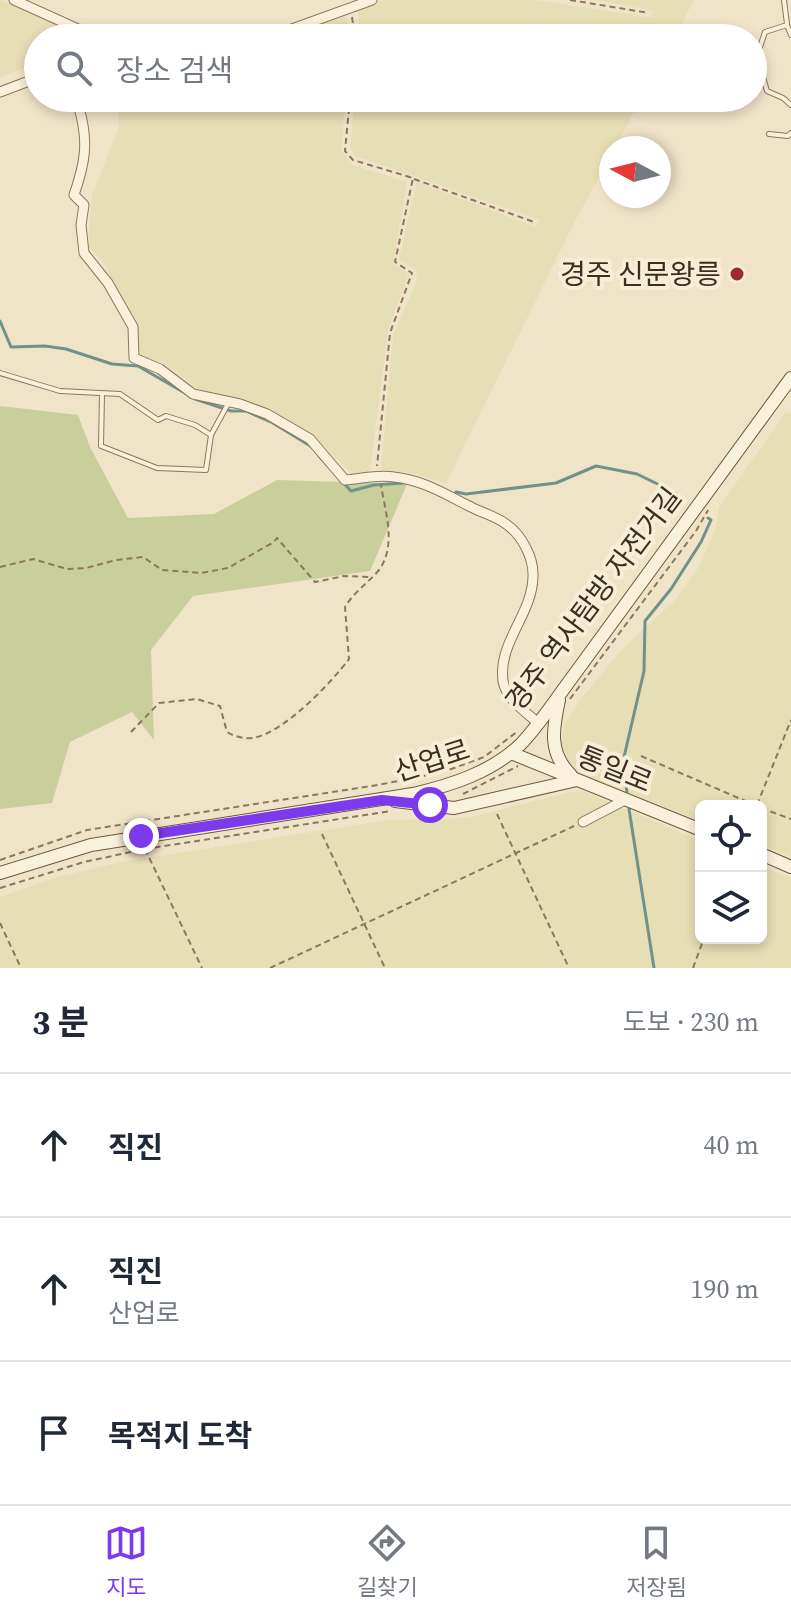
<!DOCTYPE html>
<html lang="ko">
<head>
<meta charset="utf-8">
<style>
  body { margin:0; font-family:"Source Serif 4","Noto Sans KR",serif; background:#f6f6f7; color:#1f2937 }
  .controls { position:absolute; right:24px; bottom:24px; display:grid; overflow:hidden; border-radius:12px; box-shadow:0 4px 12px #0003 }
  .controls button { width:72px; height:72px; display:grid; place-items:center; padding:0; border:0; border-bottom:2px solid #e0e1e3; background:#fff; color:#1f2937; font:40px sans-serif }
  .compass { position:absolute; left:599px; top:136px; width:72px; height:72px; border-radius:50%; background:#fff; box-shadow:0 4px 12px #0003; rotate:277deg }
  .stop { position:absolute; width:24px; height:24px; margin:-18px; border:6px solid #7c3aed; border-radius:50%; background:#fff }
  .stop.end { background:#7c3aed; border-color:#fff; box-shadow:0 2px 8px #0008 }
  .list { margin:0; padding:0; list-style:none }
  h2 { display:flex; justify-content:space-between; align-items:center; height:104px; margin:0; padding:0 32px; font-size:34px }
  h2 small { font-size:26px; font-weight:400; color:#747a83 }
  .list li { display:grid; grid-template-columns:52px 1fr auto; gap:24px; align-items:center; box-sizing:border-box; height:144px; padding:0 32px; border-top:2px solid #e0e1e3 }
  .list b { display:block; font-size:30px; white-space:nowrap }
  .list p { margin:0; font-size:26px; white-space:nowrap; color:#747a83 }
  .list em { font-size:26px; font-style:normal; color:#747a83 }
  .icon { flex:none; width:44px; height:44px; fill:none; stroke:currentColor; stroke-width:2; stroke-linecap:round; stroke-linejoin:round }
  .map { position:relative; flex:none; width:791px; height:968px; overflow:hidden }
  .search { position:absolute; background:#fff; box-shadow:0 4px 12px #0003; left:24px; right:24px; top:24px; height:88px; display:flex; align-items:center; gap:20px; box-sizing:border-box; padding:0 28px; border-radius:44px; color:#747a83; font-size:30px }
  .sheet { height:536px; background:#fff }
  nav { display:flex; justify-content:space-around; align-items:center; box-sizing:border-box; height:112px; border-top:2px solid #e0e1e3; background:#fff; font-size:22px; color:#747a83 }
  nav a { display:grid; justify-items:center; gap:4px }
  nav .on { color:#7c3aed }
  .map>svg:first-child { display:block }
  .farmland { fill:#e6deb5 }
  .green { fill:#c9cf9b }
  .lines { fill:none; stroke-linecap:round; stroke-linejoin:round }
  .stream { stroke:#6f938a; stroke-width:3 }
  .lane-casing { stroke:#8d765c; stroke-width:6 }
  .street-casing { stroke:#8d765c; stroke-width:11 }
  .secondary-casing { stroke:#6f573f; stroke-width:14 }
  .path { stroke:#8d765c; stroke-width:2; stroke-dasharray:6 4; stroke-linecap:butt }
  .lane { stroke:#faf1dc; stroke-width:4 }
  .street { stroke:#faf1dc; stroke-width:9 }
  .secondary { stroke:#faf1dc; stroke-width:12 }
  .route { stroke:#7c3aed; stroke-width:10 }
  .poi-dot { fill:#9e2a2b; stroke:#f7eed8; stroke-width:3 }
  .labels { text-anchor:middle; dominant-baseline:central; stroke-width:8; stroke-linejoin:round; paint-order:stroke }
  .poi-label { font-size:28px; fill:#3d2e20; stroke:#f7eed8; text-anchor:end }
  .street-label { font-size:28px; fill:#3d2e20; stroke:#f7eed8 }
</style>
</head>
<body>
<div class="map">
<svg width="791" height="968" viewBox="0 0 791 968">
  <rect width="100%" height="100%" fill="#f0e4c8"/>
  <!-- farmland -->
  <g class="farmland">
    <path d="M0,0L58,23L80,38H38V66H28L0,78Z"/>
    <path d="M384,0H535L650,17L653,13L651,10L594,0H694L674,38H360L358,10Z"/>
    <path d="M346,16L351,38H287Z"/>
    <path d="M117,98H346L341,150L353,165L407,182L393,264L409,274L388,330L370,471L354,476L321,443L270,410L198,389L163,363L138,355V324L102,261L88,246L92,195L119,127Z"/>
    <path d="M355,98H641L615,148H611V155L574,223L446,483L414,473L381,470L393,336L416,282L417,271L399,259L417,182L535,227L540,220L356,156L350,148Z"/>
    <path d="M786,412L791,413V857L761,845V806H701V821L585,776L574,768L564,755L561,743L565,723L582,698L621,650L673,602L699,567L716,527L719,507Z"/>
    <path d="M580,790L701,841V938H761V866L791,878V968H0V897L57,877L121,862L388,820L466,818Z"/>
  </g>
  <!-- green -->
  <path class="green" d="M0,406L78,415L90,447L128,518L214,514L277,480L407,484L370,571L193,596L151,650L154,740L132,712L70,742L52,803L0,809Z"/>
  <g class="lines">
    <!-- stream -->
    <g class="stream">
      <path d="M0,321L11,347L45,346L66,349L112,364L138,366L185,393"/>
      <path d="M195,399L231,411H246L273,423L312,447"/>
      <path d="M319,456L351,491L374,485L403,483"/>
      <path d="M456,492L466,494L556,483L596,466L637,474L676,493"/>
      <path d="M627,794L624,757L644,671L645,621L671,589L701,542L711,520L708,518"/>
      <path d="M629,809L654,968"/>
    </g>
    <defs>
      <g id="lane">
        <path d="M784,0L787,24"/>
        <path d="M753,55L757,56L767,91L783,98L791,105"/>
        <path d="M757,56L765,32L787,25L791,35"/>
        <path d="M769,134L788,136L791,133"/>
        <path d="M0,373L60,391L120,394L158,420L166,416L195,425L211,435"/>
        <path d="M102,394L101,446L157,468L206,470L211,435L229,402"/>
      </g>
      <g id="street">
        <path d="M14,0L98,38"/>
        <path d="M209,38H218"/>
        <path d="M267,38L372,0"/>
        <path d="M0,92L29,81L38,85"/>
        <path d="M60,98L79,108C89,142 85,163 74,195L84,205L81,225L84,253L108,283L133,327L134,358L160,369L193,394L240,404L267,414L310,439L345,480C362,479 377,474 394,477C424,480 446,495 473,508C483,513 497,517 506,524C522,535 534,558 533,577C532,615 498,642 503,681C506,699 526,712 538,723"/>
        <path d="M583,822L625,800"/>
      </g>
      <g id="secondary">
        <path d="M559,700C553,728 548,753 571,775"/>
        <path d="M511,753L701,830"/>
        <path d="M395,801L454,808L577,780"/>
        <path d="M761,854L791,867"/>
        <path d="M0,873L91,845L413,794C452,785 492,772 521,744C535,729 548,711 560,694L791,378"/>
      </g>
    </defs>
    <!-- lane casing -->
    <use href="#lane" class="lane-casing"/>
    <!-- street casing -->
    <use href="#street" class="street-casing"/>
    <!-- secondary casing -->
    <use href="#secondary" class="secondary-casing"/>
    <!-- path -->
    <g class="path">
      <path d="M570,0L649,13"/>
      <path d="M352,17L355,38"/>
      <path d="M350,98L345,151L353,160L413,178L395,262L412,273L390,333L377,466"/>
      <path d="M414,179L534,222"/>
      <path d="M0,567L33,559L67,569L86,568L116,560L143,557L162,570L201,573L228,568L274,542L277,538L315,582L344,576L370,577"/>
      <path d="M570,699L696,531L708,510"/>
      <path d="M131,732L159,703L197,699L220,706L227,732C235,737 247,740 257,737C287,729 331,683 349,659L345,607C354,592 368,583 379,570C397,545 385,511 381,485"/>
      <path d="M641,756L757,806"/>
      <path d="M463,794L518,766"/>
      <path d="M757,805L791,720"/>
      <path d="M761,808L791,819"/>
      <path d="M497,814L569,968"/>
      <path d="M322,834L385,968"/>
      <path d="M145,849L202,968"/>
      <path d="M0,860L87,830L378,785L443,772L484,757L518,731"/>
      <path d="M0,888L84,862L145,849L391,811"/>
      <path d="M0,923L21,968"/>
      <path d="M270,968L574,826"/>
      <path d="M693,968L704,938"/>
    </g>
    <!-- lane -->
    <use href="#lane" class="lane"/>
    <!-- street -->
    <use href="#street" class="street"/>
    <!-- secondary -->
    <use href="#secondary" class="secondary"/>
  </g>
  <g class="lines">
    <!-- route -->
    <path class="route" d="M141,836L382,800L430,805"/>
  </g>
  <!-- markers -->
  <circle class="poi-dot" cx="737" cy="274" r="8"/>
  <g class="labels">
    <!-- poi labels -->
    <g class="poi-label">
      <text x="721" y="274">경주 신문왕릉</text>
    </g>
    <!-- street labels -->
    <g class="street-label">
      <text transform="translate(593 599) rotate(-53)">경주 역사탐방 자전거길</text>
      <text transform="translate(432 760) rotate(-18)">산업로</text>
      <text transform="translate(615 769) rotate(22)">통일로</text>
    </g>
  </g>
</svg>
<div class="controls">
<button><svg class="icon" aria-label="locate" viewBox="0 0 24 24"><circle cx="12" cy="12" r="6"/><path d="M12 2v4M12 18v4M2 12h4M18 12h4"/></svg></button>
<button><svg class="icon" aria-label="layers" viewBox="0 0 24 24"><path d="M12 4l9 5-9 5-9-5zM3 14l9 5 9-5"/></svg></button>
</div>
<svg class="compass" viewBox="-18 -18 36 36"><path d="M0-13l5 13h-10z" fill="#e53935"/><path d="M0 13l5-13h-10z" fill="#747a83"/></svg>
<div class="stop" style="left:430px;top:805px"></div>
<div class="stop end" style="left:141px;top:836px"></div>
<div class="search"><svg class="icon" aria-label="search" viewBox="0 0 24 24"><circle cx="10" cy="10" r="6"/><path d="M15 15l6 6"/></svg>장소 검색</div>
</div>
<section class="sheet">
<h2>3 분<small>도보 · 230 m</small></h2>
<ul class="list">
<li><svg class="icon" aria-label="ahead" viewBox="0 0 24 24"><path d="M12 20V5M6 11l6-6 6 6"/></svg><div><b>직진</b></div><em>40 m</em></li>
<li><svg class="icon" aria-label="ahead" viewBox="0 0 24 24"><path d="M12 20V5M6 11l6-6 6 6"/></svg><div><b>직진</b><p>산업로</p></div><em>190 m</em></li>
<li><svg class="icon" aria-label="arrive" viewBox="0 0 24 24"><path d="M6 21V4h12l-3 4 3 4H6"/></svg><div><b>목적지 도착</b></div></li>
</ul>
</section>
<nav>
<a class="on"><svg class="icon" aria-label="map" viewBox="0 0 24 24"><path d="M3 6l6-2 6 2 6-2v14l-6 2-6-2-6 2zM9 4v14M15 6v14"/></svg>지도</a>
<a><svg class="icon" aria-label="directions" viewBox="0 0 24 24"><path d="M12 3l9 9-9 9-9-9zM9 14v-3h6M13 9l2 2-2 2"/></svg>길찾기</a>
<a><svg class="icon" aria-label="saved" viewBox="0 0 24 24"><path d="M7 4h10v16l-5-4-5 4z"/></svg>저장됨</a>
</nav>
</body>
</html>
